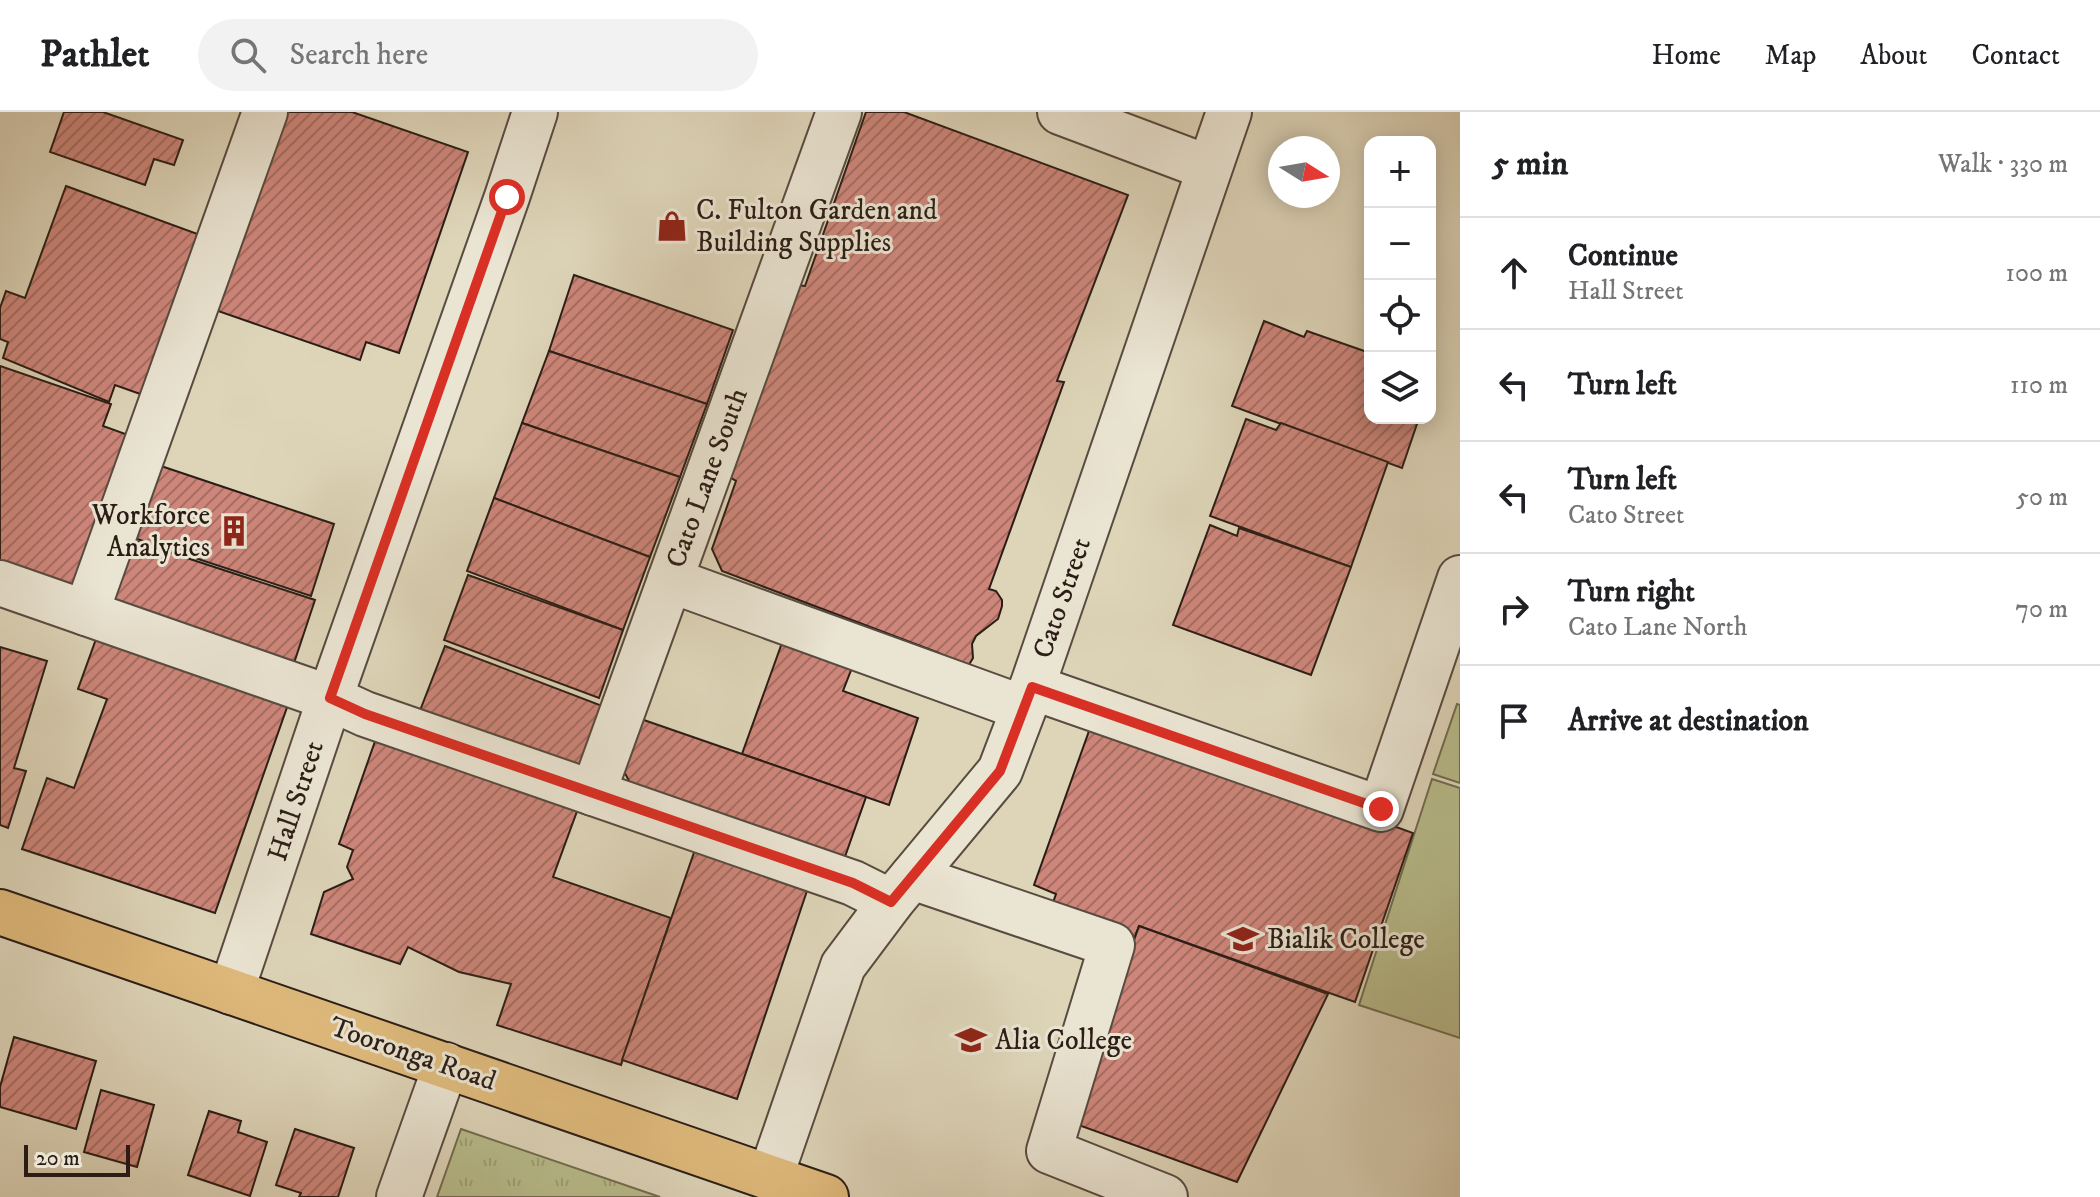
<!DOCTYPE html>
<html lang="en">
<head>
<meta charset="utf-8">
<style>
  body { margin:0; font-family:"IM FELL DW Pica",serif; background:#f2f2f2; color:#202124 }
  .controls { position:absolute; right:24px; top:24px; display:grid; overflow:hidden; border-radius:16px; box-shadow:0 4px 20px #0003 }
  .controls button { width:72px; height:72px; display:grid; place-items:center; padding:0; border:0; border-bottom:2px solid #e0e0e0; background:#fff; color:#202124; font:40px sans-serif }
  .compass { position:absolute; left:1268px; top:24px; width:72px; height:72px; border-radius:50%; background:#fff; box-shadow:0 4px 20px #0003; rotate:101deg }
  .scale { position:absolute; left:24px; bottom:20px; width:106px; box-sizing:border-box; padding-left:8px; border:4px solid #2b1d16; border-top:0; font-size:22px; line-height:28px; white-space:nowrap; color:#2b1d16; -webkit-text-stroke:6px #eae4d2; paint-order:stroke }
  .stop { position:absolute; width:24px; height:24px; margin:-18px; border:6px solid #d93025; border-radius:50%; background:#fff }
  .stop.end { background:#d93025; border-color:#fff; box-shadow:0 2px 8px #0008 }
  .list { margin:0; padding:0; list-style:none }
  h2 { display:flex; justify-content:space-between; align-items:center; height:104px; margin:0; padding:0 32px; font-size:34px }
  h2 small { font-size:26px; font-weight:400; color:#757577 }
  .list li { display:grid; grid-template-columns:52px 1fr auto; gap:24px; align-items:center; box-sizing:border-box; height:112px; padding:0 32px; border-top:2px solid #e0e0e0 }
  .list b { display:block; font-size:30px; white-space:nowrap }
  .list p { margin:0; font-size:26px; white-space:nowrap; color:#757577 }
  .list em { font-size:26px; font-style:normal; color:#757577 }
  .icon { flex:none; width:44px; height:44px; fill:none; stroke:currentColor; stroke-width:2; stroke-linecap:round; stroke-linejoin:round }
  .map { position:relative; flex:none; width:1460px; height:1085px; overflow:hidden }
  header { display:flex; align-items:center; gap:48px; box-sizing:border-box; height:112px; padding:0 40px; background:#fff; border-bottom:2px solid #e0e0e0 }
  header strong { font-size:38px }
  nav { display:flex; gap:44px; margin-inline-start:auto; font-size:28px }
  .search { width:560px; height:72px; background:#f2f2f2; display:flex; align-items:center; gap:20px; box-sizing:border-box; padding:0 28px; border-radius:44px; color:#757577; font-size:30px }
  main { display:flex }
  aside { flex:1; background:#fff }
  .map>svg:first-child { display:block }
  .green { fill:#b8bc8b; stroke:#726c50; stroke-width:2 }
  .park { fill:url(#park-tufts); stroke:#726c50; stroke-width:2 }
  .building { fill:url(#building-hatch); stroke:#2b1d16; stroke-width:2 }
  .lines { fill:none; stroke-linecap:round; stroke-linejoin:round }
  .minor-casing { stroke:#584b3f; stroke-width:48 }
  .major-casing { stroke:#2b1d16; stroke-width:48 }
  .minor { stroke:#eae4d2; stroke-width:44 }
  .major { stroke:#dfba7c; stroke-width:44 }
  .route { stroke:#d93025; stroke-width:10 }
  .labels { text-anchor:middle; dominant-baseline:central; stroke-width:6; stroke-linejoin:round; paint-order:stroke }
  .poi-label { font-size:28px; fill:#2b1d16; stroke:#eae4d2; text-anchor:start }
  .street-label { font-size:28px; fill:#2b1d16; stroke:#eae4d2 }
</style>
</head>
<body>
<header>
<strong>Pathlet</strong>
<div class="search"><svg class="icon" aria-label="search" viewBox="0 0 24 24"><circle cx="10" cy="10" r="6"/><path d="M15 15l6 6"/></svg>Search here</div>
<nav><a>Home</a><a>Map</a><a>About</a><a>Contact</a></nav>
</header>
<main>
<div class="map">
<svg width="1460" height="1085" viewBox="0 0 1460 1085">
  <defs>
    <pattern id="park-tufts" width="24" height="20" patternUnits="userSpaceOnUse" patternTransform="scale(2)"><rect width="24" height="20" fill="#b8bc8b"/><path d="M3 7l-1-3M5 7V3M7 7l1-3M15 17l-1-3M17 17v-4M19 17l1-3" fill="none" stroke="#9ea177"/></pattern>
    <pattern id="building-hatch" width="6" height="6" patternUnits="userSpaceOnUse" patternTransform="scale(2)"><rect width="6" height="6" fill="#ce867a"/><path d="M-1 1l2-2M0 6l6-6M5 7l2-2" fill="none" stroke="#a76d63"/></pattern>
  </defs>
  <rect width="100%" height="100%" fill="#ded5b9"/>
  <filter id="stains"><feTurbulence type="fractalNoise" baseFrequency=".0025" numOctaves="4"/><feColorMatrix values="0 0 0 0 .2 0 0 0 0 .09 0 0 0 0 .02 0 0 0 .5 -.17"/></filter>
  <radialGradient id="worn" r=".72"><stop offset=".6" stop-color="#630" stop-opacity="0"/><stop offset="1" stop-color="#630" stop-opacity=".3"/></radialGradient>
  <!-- green -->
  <g class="green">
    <path d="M1457,592L1460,593V671L1433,662Z"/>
    <path d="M1432,667L1460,676V926L1359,893Z"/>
  </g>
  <!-- park -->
  <path class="park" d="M461,1017L660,1085H437Z"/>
  <!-- building -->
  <g class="building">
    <path d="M64,0H103L183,28L174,53L154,47L145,73L50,40Z"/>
    <path d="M283,0H352L468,40L399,241L366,230L360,248L215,198Z"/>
    <path d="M866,0H904L1128,83L1057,269L1064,270L989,477L996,479L1002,488V494L998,507L976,524L972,532L973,546L967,556H961L939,541L722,459L712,437L736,369L728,364L796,173L805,174Z"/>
    <path d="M66,74L214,128L157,288L115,273L109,290L3,246L8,230L0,227V196L6,179L25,186Z"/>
    <path d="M574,163L733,218L707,292L549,239Z"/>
    <path d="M1264,209L1304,225L1307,219L1370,241V306H1419L1402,356L1232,294Z"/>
    <path d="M549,239L707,292L680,365L522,311Z"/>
    <path d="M0,254L111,292L103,314L142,328L87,492L0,462Z"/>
    <path d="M1246,307L1276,318L1281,311L1388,350L1351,455L1210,404Z"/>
    <path d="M522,311L680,365L650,445L494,386Z"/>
    <path d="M158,353L334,412L311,484L134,426Z"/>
    <path d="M494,386L650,445L623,518L467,459Z"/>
    <path d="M1210,413L1237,424L1239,416L1351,455L1311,563L1173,513Z"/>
    <path d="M132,428L315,488L292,557L110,495Z"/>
    <path d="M468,463L623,518L599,586L444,528Z"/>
    <path d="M100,516L292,581L215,801L22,737L47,666L74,676L107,587L78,577Z"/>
    <path d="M783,528L853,553L843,579L918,606L889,693L742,642Z"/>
    <path d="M445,534L605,595L578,669L416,609Z"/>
    <path d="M0,535L47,549L14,656L26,659L8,716L0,713Z"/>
    <path d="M1094,605L1413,721L1355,890L1139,814L1133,830L1050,799L1056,782L1034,773Z"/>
    <path d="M638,606L866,685L841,756L639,687L622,656Z"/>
    <path d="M380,615L580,691L553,765L671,806L621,953L497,913L511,872L459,860L408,835L400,852L311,822L324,780L353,767L347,755L353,738L339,732Z"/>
    <path d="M698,729L811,767L737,987L622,948Z"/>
    <path d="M1139,814L1328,882L1237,1070L1070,1010Z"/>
    <path d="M14,925L96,949L76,1017L0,995V975Z"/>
    <path d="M101,978L154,993L137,1055L84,1040Z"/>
    <path d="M209,999L241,1009L238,1020L267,1030L250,1084L188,1063Z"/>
    <path d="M295,1017L354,1036L338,1085H299L301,1081L276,1073Z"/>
  </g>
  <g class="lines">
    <defs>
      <g id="minor">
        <path d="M839,0L670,468L1023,596"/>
        <path d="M1060,0L1209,56"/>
        <path d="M0,471L330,586L365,602L853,771L891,790"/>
        <path d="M86,501L265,0"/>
        <path d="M1032,575L1381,697L1460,466"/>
        <path d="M593,681L670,468"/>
        <path d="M912,765L1112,833L1049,1039L1165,1085"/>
        <path d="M231,880L330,586L507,85L535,0"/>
        <path d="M770,1066L843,854L891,790L1000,659L1032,575L1229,0"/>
        <path d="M399,1085L446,953"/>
      </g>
      <path id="major" d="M0,800L826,1085"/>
    </defs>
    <!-- minor casing -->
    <use href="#minor" class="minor-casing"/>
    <!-- major casing -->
    <use href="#major" class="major-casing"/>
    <!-- minor -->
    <use href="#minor" class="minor"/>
    <!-- major -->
    <use href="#major" class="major"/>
  </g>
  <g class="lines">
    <!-- route -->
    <path class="route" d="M507,85L330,586L365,602L853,771L891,790L1000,659L1032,575L1381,697"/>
  </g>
  <!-- icons -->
  <defs>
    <symbol id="shop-bare" viewBox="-9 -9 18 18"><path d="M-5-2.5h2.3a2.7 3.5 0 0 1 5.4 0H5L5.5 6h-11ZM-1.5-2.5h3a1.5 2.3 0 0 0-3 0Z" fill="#8f2418" stroke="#eae4d2" stroke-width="2.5" paint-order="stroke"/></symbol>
    <symbol id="building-bare" viewBox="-9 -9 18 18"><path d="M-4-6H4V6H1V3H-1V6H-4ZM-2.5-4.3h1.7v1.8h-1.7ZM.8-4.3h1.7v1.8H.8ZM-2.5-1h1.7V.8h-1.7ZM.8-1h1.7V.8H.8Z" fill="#8f2418" stroke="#eae4d2" stroke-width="2.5" paint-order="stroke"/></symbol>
    <symbol id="school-bare" viewBox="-9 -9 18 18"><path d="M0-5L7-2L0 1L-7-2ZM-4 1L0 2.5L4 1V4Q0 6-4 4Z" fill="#8f2418" stroke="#eae4d2" stroke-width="2.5" paint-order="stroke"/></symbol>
  </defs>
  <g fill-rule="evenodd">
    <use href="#shop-bare" x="650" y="92" width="44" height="44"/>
    <use href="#building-bare" x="212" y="397" width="44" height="44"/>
    <use href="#school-bare" x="1221" y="805" width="44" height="44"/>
    <use href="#school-bare" x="949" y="906" width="44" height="44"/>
  </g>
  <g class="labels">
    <!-- poi labels -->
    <g class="poi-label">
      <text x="696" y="98">C. Fulton Garden and<tspan x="696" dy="32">Building Supplies</tspan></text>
      <text x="210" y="403" text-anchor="end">Workforce<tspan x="210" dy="32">Analytics</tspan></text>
      <text x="1267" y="827">Bialik College</text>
      <text x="995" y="928">Alia College</text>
    </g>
    <!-- street labels -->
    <g class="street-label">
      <text transform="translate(707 366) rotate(-70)">Cato Lane South</text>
      <text transform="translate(1062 486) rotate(-71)">Cato Street</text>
      <text transform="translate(296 689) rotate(-72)">Hall Street</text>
      <text transform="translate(413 942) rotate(19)">Tooronga Road</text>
    </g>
  </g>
  <rect width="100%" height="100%" filter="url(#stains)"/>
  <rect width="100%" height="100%" fill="url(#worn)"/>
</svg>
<div class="controls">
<button>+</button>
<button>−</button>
<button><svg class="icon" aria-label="locate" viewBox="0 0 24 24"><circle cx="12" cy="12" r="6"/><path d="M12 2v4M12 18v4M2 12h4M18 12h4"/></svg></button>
<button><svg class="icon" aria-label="layers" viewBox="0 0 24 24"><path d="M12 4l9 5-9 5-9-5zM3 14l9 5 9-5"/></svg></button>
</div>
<svg class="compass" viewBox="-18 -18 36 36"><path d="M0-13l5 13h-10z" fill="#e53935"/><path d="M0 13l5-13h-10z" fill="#757577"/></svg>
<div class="scale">20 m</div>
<div class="stop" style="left:507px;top:85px"></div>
<div class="stop end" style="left:1381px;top:697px"></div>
</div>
<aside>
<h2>5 min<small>Walk · 330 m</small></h2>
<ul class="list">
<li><svg class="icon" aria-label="ahead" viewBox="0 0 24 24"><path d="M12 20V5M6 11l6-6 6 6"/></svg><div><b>Continue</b><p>Hall Street</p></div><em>100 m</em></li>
<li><svg class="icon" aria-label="left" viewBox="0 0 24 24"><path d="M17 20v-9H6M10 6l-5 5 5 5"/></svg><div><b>Turn left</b></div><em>110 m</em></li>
<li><svg class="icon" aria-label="left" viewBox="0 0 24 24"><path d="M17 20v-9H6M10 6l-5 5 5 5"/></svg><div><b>Turn left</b><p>Cato Street</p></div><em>50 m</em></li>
<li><svg class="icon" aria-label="right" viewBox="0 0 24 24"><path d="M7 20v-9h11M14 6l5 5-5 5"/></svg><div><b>Turn right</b><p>Cato Lane North</p></div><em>70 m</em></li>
<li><svg class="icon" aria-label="arrive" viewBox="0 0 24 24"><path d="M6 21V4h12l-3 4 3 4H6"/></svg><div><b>Arrive at destination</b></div></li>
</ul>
</aside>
</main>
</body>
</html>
